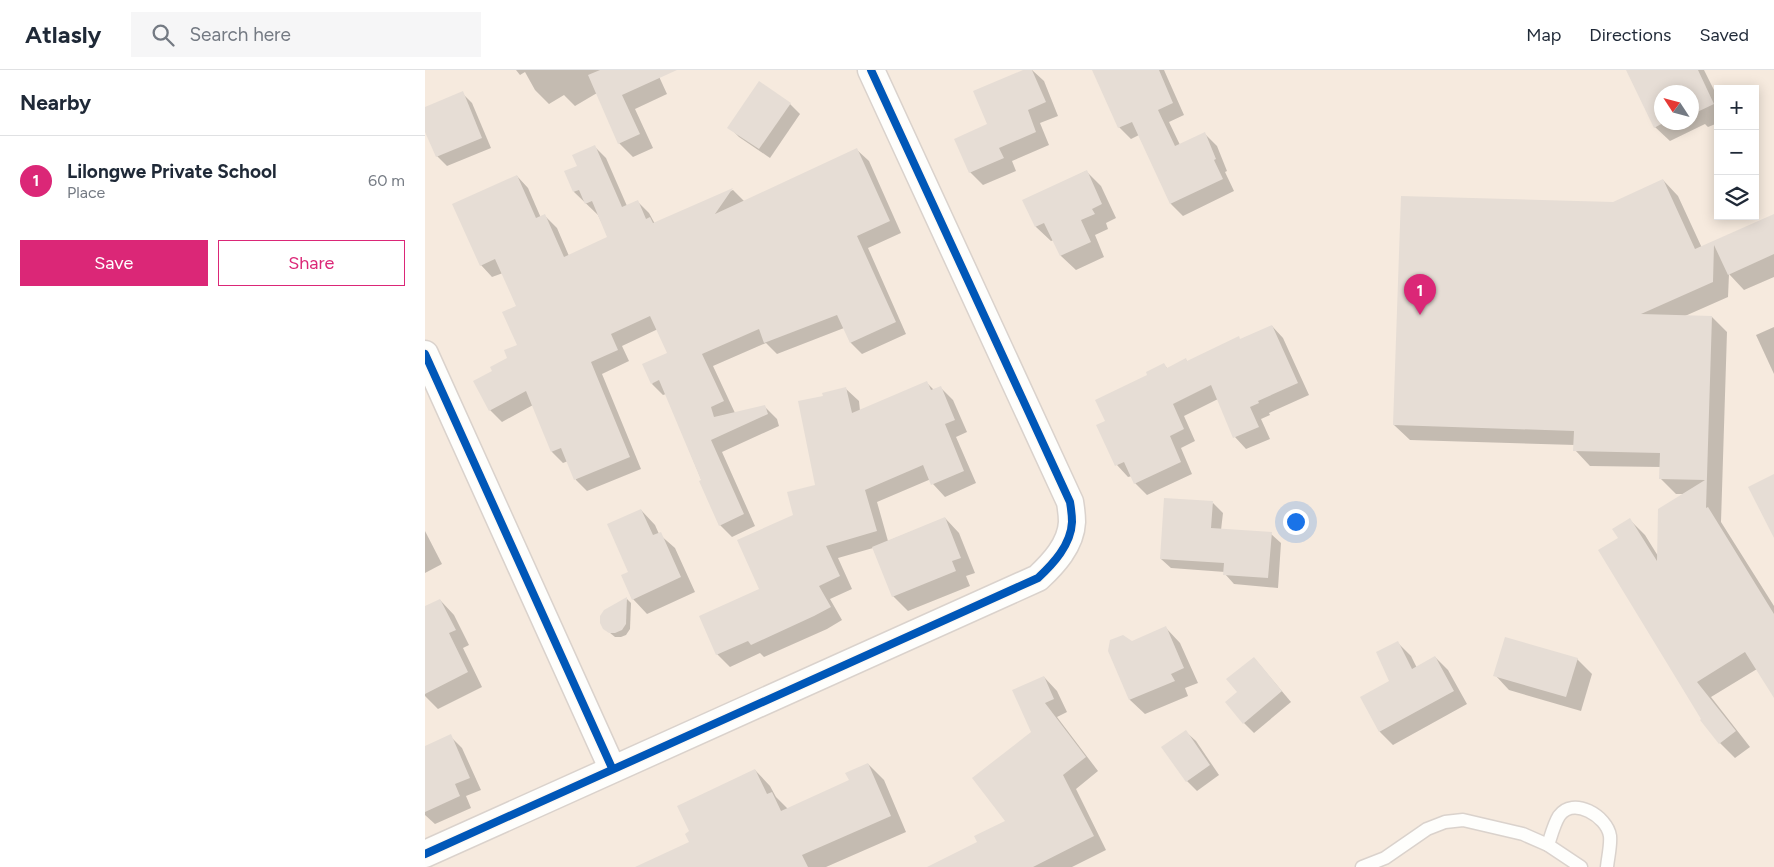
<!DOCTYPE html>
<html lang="en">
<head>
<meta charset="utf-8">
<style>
  body { margin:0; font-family:Figtree,sans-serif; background:#f6f6f7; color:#1f2937 }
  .controls { position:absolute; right:15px; top:15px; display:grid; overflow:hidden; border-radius:0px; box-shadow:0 2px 12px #0003 }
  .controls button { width:45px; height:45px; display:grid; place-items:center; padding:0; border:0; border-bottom:1px solid #e0e1e3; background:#fff; color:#1f2937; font:25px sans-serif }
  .compass { position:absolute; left:1229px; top:15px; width:45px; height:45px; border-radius:50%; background:#fff; box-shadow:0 2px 12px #0003; rotate:306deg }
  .you { position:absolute; left:870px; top:451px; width:18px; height:18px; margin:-12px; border:4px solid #fff; border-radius:50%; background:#1a73e8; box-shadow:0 0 0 8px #1a73e833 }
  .badge { display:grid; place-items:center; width:32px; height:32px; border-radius:50%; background:#db2777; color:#fff; font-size:16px; font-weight:700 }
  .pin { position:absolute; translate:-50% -41px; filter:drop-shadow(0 1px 2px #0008) }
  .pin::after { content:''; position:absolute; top:26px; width:18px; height:15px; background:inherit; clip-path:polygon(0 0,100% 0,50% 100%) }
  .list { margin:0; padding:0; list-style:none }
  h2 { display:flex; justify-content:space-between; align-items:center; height:65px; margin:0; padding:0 20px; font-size:21px }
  h2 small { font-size:16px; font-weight:400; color:#747a83 }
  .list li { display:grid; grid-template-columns:32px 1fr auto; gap:15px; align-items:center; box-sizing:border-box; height:90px; padding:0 20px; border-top:1px solid #e0e1e3 }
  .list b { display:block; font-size:19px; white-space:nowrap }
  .list p { margin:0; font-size:16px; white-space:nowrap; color:#747a83 }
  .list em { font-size:16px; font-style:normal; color:#747a83 }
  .actions { display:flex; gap:10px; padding:15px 20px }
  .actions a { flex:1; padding:11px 0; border:1px solid #db2777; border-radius:0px; text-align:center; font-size:18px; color:#db2777 }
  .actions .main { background:#db2777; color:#fff }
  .icon { flex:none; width:28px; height:28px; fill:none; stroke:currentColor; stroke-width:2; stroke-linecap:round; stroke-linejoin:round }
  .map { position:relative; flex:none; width:1349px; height:797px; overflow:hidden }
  header { display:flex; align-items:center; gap:30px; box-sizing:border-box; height:70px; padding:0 25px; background:#fff; border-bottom:1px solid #e0e1e3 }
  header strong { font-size:24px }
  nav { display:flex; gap:28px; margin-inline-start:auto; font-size:18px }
  .search { width:350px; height:45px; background:#f6f6f7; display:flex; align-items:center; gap:12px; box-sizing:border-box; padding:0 18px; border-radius:0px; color:#747a83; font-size:19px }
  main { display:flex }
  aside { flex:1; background:#fff }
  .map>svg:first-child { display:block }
  .residential { fill:#f6eade; fill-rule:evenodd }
  .shadow { fill:#0003; fill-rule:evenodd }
  .building { fill:#e6ddd5 }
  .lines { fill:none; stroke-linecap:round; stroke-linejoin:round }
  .service-casing { stroke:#dad2cc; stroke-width:15 }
  .minor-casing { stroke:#dad2cc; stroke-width:29 }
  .service { stroke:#fefefc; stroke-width:12 }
  .minor { stroke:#fefefc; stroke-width:26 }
  .cycleway-casing { stroke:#fff9f2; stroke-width:11 }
  .cycleway { stroke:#0057b8; stroke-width:8 }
</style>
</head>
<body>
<header>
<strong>Atlasly</strong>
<div class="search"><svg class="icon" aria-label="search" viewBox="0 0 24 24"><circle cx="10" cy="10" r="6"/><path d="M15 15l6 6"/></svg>Search here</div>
<nav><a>Map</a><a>Directions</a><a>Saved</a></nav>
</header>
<main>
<aside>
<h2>Nearby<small></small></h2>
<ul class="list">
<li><span class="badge">1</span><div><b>Lilongwe Private School</b><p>Place</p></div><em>60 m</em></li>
</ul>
<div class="actions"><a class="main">Save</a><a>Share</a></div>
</aside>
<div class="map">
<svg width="1349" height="797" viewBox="0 0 1349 797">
  <rect width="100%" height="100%" fill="#f9f5ee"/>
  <!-- residential -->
  <path class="residential" d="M0,0H1349V797H0ZM1293,19H1330V146H1293ZM1236,22H1266V52H1236Z"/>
  <!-- shadow -->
  <g class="shadow">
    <path d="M91,0H231L242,24L210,39L228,78L208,87L194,73L172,23L150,36L139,25L124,34L110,20L100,2L95,5Z"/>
    <path d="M601,0H607L619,11L633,46L615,53L624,75L587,91L591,101L558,115L545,102L564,55Z"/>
    <path d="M668,0H739L759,45L744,52L755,75L780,64L792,76L802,101L800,102L809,121L758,146L746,134L714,65L706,69L694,57Z"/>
    <path d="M1203,0H1279L1293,28V53L1283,57L1280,54L1245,71L1230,57ZM1236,22H1266V52H1236Z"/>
    <path d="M37,23L47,33L66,78L22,96L12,86L0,58V39Z"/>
    <path d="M365,34L375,44L345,88L314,67L304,57Z"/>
    <path d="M170,77L181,88L202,136L212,131L224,143L230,154L308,120L320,132L432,80L444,91L476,163L443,178L481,264L437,284L426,273L419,258L352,284L341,273L288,296L310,343L340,337L352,349L354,356L297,382L330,456L307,467L295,455L241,324L238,325L227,314L244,284L233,259L197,276L204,291L177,304L216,399L162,421L151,410L143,391L138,393L127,382L108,335L77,352L65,340L69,301L84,288L93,275V237L78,203L67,207L56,195L92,106L103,118L116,148L120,146L132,158L144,186L184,168L173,145L149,122L153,96Z"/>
    <path d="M661,101L676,116L691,148L681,153L683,159L670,165L679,187L651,200L636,186L629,170L626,171L611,157L599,131Z"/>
    <path d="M1238,110L1253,126L1277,178L1349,145V207L1319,220L1304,204L1303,227L1260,246L1287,247L1302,262L1296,452L1349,536V620L1332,599L1286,627L1325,677L1310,688L1295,673L1194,468L1205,450L1220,465L1233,486L1260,424H1251L1236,409V397L1165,396L1150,380V375L985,370L969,355L1188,133Z"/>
    <path d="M847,256L858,268L884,325L844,343L845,345L836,349L845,369L821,379L810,367L793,329L759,346L770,371L756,378L767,404L722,425L710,413L707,406L703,407L692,395L682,352L724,306L739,295L743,299L761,290L763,292Z"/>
    <path d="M1349,257V304L1331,265Z"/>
    <path d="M502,313L509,320L516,318L528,330L542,362L531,367L551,413L520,427L508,414L506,409L452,432L463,471L520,448L534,463L550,503L541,506L545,516L483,541L468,526L448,478L413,488L427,519L405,529L417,550L402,559L339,587L335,583L305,597L292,584L336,520L369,445L392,416L399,327L421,319L434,331L435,341Z"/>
    <path d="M788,433L798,443L796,460L846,464L856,473L853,518L809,514L800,504V502L746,498L736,489Z"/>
    <path d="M216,440L230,455L234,464L250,478L270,522L222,544L208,529L205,503Z"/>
    <path d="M0,461L17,494L0,503Z"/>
    <path d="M202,529L206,533L205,559L201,565L196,567H190L179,558Z"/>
    <path d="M15,530L29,545L44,575L38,578L57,617L13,639L0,626V538Z"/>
    <path d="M741,558L755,573L773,613L760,618L763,626L720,644L705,630L685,581Z"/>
    <path d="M973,573L986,586L992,598L1010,587L1023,600L1042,634L968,675L955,662L937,628L966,612Z"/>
    <path d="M829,588L866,632L829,663L819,653L813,622Z"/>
    <path d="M1152,589L1167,604L1156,641L1084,620L1070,605Z"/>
    <path d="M619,607L632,621L642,642L632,647L673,701L651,719L681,780L647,797H506L554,772L582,751L608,662Z"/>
    <path d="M761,662L771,671L794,705L772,721L762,711Z"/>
    <path d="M25,666L37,678L56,720L41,726L46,738L10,754L0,745V677Z"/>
    <path d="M443,694L459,710L481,762L401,797H213L266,773L330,700L345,716L351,727L363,739L425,711Z"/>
  </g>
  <!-- building -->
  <g class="building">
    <path d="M175,0H252L197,25L215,64L193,74L163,5Z"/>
    <path d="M598,0H607L621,32L603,40L611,62L574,78L579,88L544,103L529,69L562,54L548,21Z"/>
    <path d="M667,0H734L748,33L733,40L750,76L780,62L791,89L789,90L798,109L745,134L707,52L693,58Z"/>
    <path d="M1201,0H1273L1289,34L1268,44L1266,22H1236V52H1240L1229,58Z"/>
    <path d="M334,11L366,33L334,79L302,58Z"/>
    <path d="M38,21L57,68L11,87L0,62V37Z"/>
    <path d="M170,75L197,137L213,130L221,149L225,147L228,153L308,118L290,144L432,78L465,151L432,166L471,252L425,273L412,245L339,273L334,259L277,284L299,331L286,337L289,347L340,335L343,344L286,370L319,444L294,456L274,411L276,410L234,310L226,314L217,294L242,283L225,246L186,264L193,280L166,292L205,387L149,410L136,378L126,382L101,321L64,341L48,311L67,301L65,297L82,288L79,280L92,275L77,242L91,236L70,189L55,196L27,134L92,105L111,148L120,144L139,187L182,167L167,131L160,134L154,120L148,122L139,101L152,96L147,85Z"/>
    <path d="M662,100L677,134L667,139L670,144L656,150L666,172L635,186L619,153L610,157L597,130Z"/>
    <path d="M1238,109L1270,179L1349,144V184L1303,205L1289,175L1288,212L1216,244L1287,246L1281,438L1283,437L1349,544V628L1320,582L1272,612L1311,661L1294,674L1275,650L1276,649L1173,480L1193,468L1187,459L1205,448L1232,491L1233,439L1280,410L1234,409L1235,383L1148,381L1149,361L968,355L976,126L1188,132Z"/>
    <path d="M847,255L873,313L833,331L834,333L825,337L834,357L808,368L786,315L748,334L759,359L745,366L756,392L709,414L699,392L690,396L671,355L680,351L670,330L722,305L721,302L739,293L742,298L761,288L762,291L814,266L815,269Z"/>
    <path d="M502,311L506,320L516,316L530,350L520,354L539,401L506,415L498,395L440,420L452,461L401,476L415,506L394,516L406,537L389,546L326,575L323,571L291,585L274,546L334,519L312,470L368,445L362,422L390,415L373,331L398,326L397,323L421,317L427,343Z"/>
    <path d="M1349,404V468L1323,417Z"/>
    <path d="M739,428L788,431L786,458L847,462L843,508L798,505L799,493L735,489Z"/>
    <path d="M216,439L228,465L236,462L256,507L207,530L196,505L203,502L182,454Z"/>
    <path d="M520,447L536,488L527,491L531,501L467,527L447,477Z"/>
    <path d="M202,527L201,554L197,560L190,563H184L178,559L175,553V546L179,540Z"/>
    <path d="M15,529L31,560L24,563L43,602L0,624V536Z"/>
    <path d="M741,556L759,598L746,604L750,611L704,630L683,581L685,570L698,565L707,571Z"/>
    <path d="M1080,567L1153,588L1141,627L1068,606Z"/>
    <path d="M973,571L987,599L1010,586L1029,621L954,662L935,627L964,611L951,582Z"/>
    <path d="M829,587L857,621L818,654L800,632L812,622L801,609Z"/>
    <path d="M619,606L629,629L620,633L661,687L638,705L669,766L608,797H502L552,772L549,766L580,751L547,708L606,662L587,620Z"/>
    <path d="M761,660L785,695L761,712L736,677Z"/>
    <path d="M26,664L45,708L30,714L35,726L0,742V676Z"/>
    <path d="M443,693L466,746L377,785L383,797H210L264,772L260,764L264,761L252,736L330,699L342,724L347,722L356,741L424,710L420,703Z"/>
  </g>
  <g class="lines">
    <defs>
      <g id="service">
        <path d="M1123,775C1126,766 1129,754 1134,746C1148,726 1182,746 1185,766C1186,775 1183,787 1182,797"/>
        <path d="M937,797L960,788L1002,759L1020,752L1038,750L1098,764L1123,775L1156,797"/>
      </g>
      <g id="minor">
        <path d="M0,284L187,698"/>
        <path d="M0,784L613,508C628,494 646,475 647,452C647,445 646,438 645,432L446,0"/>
      </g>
    </defs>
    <!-- service casing -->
    <use href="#service" class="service-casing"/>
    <!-- minor casing -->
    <use href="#minor" class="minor-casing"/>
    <!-- service -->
    <use href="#service" class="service"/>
    <!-- minor -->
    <use href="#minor" class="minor"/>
    <defs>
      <g id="cycleway">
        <path d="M0,284L187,698"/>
        <path d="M0,784L613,508C628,494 646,475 647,452C647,445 646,438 645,432L446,0"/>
      </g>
    </defs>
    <!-- cycleway casing -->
    <use href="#cycleway" class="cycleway-casing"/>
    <!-- cycleway -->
    <use href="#cycleway" class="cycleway"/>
  </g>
</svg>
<div class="controls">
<button>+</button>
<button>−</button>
<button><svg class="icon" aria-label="layers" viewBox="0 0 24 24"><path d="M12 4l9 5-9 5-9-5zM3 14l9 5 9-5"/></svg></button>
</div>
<svg class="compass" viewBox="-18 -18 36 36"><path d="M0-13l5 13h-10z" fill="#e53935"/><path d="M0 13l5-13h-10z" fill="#747a83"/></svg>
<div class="you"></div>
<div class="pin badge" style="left:995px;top:245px">1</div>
</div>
</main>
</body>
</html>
